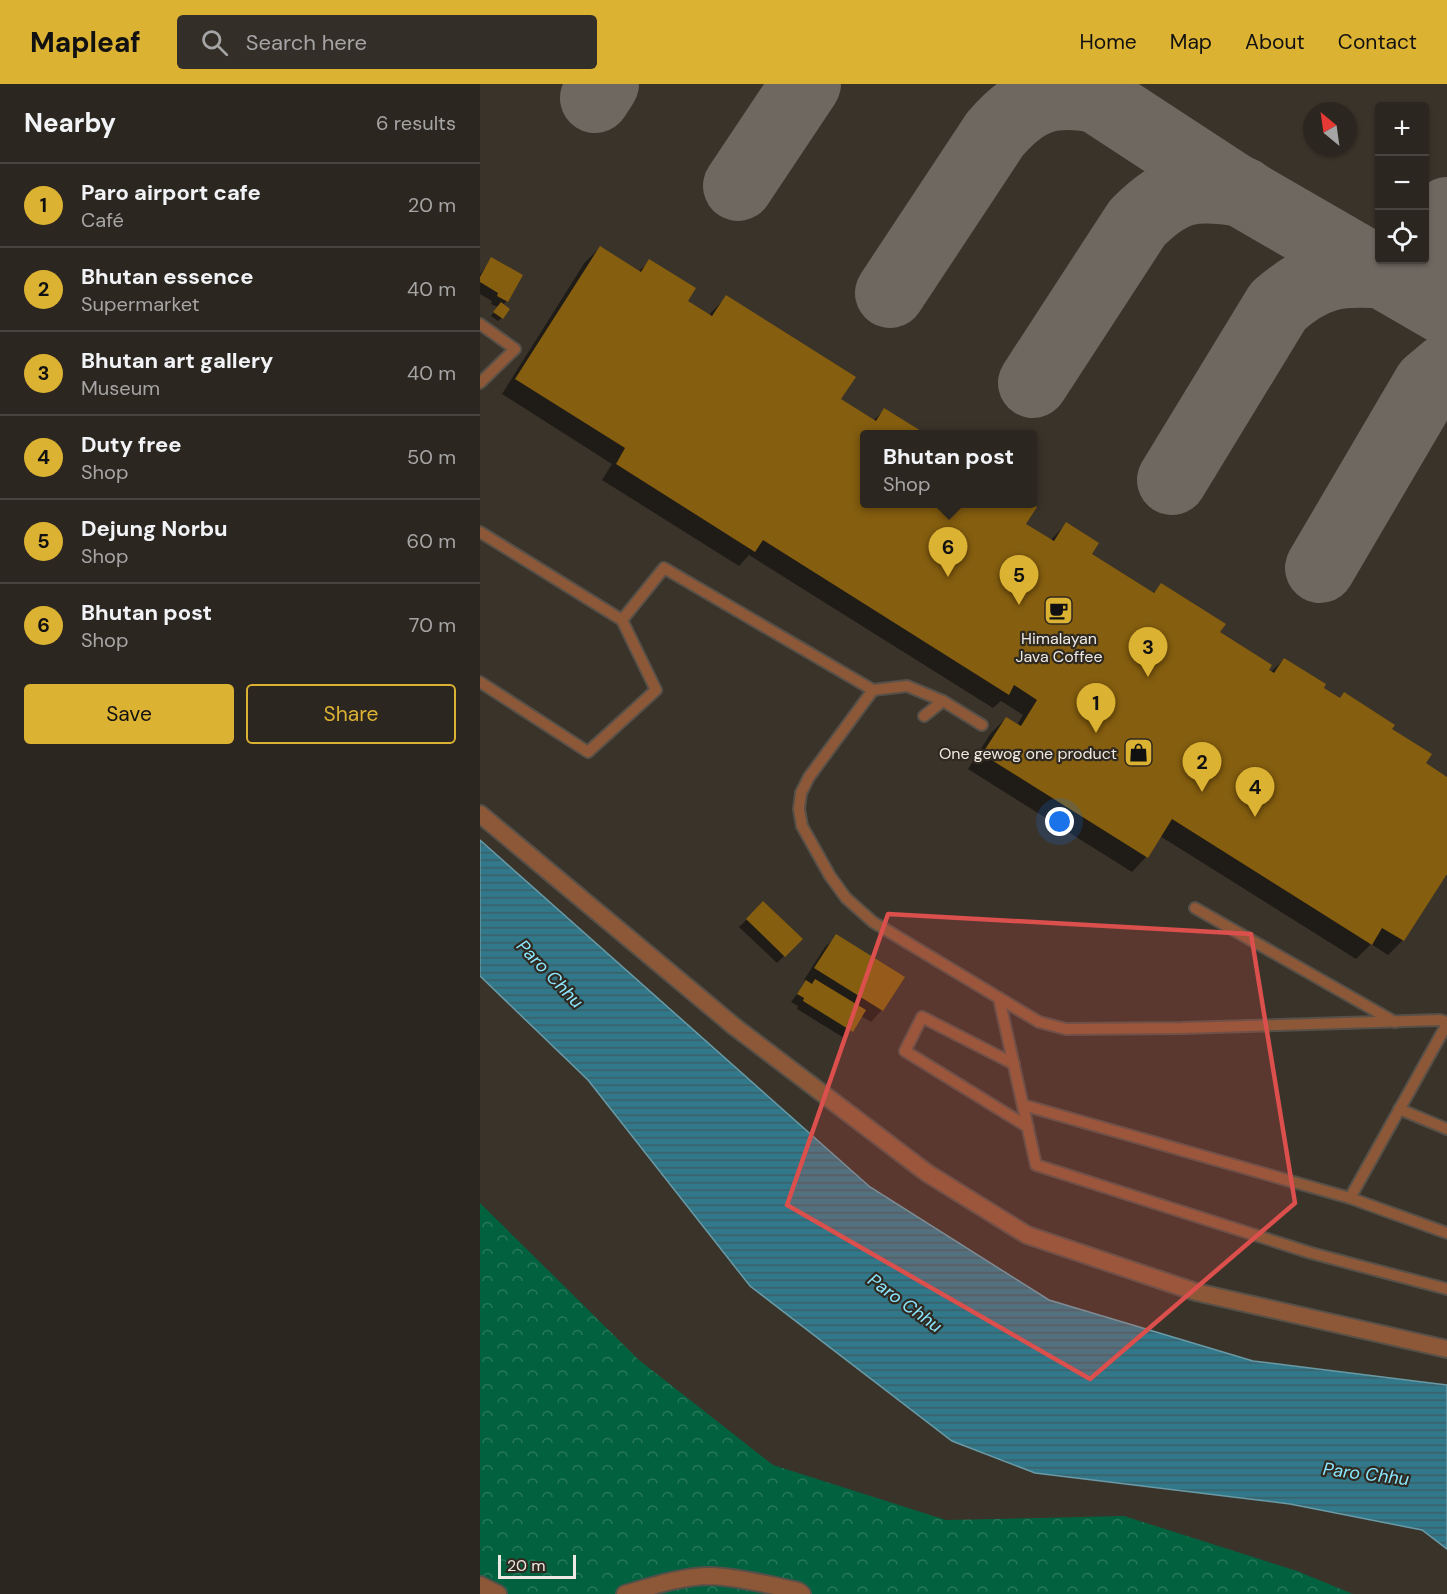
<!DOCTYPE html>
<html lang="en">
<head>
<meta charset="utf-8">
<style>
  body { margin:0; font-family:"DM Sans",sans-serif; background:#342e29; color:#f1f3f6 }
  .controls { position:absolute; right:18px; top:18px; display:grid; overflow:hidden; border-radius:6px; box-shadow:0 2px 4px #0004 }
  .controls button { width:54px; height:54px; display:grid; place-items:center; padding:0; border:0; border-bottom:2px solid #48433e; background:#2c2620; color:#f1f3f6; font:30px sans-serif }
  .compass { position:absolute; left:823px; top:18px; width:54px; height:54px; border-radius:50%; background:#2c2620; box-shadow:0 2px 4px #0004; rotate:331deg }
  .scale { position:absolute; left:18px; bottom:15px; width:78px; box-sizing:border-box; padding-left:6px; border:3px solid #ede9e3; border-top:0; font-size:16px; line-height:21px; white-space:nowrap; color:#ede9e3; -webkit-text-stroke:4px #302920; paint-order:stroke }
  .you { position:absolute; left:580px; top:738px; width:21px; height:21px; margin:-15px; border:4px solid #fff; border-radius:50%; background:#1a73e8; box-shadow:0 0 0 9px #1a73e833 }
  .badge { display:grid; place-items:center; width:39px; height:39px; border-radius:50%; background:#dcb233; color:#111; font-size:20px; font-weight:700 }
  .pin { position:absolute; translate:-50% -50px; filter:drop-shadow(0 2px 3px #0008) }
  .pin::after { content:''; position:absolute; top:32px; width:21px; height:18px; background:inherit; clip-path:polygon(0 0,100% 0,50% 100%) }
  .popup { position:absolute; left:380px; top:346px; width:177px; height:78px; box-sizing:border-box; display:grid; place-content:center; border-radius:6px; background:#2c2620; filter:drop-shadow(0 2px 4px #0005); font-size:20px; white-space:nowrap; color:#a6a5a5 }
  .popup b { font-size:22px; color:#f1f3f6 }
  .popup::after { content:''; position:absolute; left:50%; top:100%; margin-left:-12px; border:12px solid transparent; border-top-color:#2c2620 }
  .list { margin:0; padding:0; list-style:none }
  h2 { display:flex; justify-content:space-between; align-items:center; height:78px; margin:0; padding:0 24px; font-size:26px }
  h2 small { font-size:20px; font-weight:400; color:#a6a5a5 }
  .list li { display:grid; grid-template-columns:39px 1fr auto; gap:18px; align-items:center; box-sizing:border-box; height:84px; padding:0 24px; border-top:2px solid #48433e }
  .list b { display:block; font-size:22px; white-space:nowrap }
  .list p { margin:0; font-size:20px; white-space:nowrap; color:#a6a5a5 }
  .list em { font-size:20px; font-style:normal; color:#a6a5a5 }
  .actions { display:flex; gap:12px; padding:18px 24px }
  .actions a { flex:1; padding:14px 0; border:2px solid #dcb233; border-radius:6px; text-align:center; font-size:21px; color:#dcb233 }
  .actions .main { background:#dcb233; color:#111 }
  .icon { flex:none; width:33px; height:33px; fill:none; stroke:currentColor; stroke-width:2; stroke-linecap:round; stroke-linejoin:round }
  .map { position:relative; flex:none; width:967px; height:1510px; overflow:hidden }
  header { display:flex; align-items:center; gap:36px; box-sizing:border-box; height:84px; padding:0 30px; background:#dcb233; color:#111 }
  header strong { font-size:28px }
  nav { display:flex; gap:33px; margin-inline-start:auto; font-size:21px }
  .search { width:420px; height:54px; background:#342e29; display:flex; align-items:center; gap:15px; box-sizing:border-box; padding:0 21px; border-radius:6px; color:#a6a5a5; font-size:22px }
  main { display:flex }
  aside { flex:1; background:#2c2620 }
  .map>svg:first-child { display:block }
  .forest { fill:url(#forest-crowns) }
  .water { fill:url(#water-rules); stroke:#699aa5; stroke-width:1.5 }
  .shadow { fill:#0007 }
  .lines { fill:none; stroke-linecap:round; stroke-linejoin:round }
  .taxiway { stroke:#6e6860; stroke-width:70 }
  .building { fill:#855e0f }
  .service-casing { stroke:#575048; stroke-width:14 }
  .tertiary-casing { stroke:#575048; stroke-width:20 }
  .service { stroke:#8c5837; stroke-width:10 }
  .tertiary { stroke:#8c5837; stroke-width:16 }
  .marked { fill:#db4f4d; fill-opacity:0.2; stroke:#db4f4d; stroke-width:4.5; stroke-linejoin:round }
  .labels { text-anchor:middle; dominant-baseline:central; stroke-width:4.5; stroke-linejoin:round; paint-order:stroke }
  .poi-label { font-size:16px; fill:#ede9e3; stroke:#302920 }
  .water-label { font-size:18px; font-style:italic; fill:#8ae6fe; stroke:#302920 }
</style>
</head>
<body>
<header>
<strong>Mapleaf</strong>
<div class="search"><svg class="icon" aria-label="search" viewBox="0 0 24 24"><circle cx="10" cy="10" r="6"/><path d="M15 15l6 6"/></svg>Search here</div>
<nav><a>Home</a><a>Map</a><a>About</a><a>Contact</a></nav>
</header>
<main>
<aside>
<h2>Nearby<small>6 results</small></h2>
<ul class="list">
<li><span class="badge">1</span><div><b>Paro airport cafe</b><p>Café</p></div><em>20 m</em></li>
<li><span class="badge">2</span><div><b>Bhutan essence</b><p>Supermarket</p></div><em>40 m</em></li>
<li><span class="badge">3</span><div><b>Bhutan art gallery</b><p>Museum</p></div><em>40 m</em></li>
<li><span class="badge">4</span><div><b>Duty free</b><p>Shop</p></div><em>50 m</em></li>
<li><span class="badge">5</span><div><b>Dejung Norbu</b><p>Shop</p></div><em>60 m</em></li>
<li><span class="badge">6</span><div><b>Bhutan post</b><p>Shop</p></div><em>70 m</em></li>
</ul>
<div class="actions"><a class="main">Save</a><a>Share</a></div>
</aside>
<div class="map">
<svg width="967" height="1510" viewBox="0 0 967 1510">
  <defs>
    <pattern id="forest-crowns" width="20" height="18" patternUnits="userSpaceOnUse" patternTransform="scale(1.5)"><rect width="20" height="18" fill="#02623f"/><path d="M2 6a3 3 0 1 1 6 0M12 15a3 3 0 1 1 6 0" fill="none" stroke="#27785b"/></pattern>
    <pattern id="water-rules" width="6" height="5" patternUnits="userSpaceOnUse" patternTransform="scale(1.5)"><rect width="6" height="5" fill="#30788a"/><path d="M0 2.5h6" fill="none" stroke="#3c5f67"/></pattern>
  </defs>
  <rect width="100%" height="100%" fill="#3a332a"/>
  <!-- forest -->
  <path class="forest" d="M0,1119L159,1276L293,1381L466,1436L644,1432L817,1487L873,1510H0Z"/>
  <!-- water -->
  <path class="water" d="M0,756L390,1103L569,1216L773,1277L967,1301V1465L942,1446L810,1420L555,1389L472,1357L270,1202L108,996L0,892Z"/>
  <!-- shadow -->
  <g class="shadow">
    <path d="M120,164L158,188L170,177L206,217L229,231L246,213L359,315L393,337L404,326L444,350H384V420H549L555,423L544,440L570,457L586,440L610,471L672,510L681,501L790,589L804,575L842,605L910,646L944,680L967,694V787L923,856L908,871L891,860L876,875L680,752L666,773L652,788L488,685L511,649L526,634L537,641L543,631L521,617L513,624L269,471L259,482L122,396L132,380L22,310L105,178Z"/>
    <path d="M12,175L27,217L22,221V234L18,237L11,232L18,223L11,220L12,217L0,210V190Z"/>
    <path d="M283,820L321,855L297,879L259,843Z"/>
    <path d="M357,852L423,893L402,926L391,938L381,932L364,954L317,925L318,922L311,918L327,897L324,896L345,863Z"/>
  </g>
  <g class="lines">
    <!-- taxiway -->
    <g class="taxiway">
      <path d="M595,0L751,102L967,227"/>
      <path d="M115,14L124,0"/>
      <path d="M258,102L326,0"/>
      <path d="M944,166L967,128"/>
      <path d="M410,209L515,50C545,15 570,5 616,14"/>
      <path d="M553,299L657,139C693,103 713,100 763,108"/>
      <path d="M692,396L798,222C834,190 858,186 905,190"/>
      <path d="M840,484L948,300L967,284"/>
    </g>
  </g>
  <!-- building -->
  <g class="building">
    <path d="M120,162L161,188L169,175L216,204L208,217L232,232L246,211L376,293L361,315L396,337L404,324L446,350H384V420H552L557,423L546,440L574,457L586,438L619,459L612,470L674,509L681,499L746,540L740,548L792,581L789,586L794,589L804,574L846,600L844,604L860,614L864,608L915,641L912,645L952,670L946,679L967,693V790L924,857L902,844L892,861L692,735L668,774L502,670L526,633L541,642L557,616L534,601L529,611L283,456L275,468L136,380L145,364L35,295Z"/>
    <path d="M11,173L43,191L28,218L17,212L18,209L0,198V193Z"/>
    <path d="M21,218L30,225L23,235L13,228Z"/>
    <path d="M283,817L323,855L305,873L266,835Z"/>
    <path d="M356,850L425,893L403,927L334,884Z"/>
    <path d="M335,895L386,926L373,948L323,917L324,914L317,910L326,896L332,900Z"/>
  </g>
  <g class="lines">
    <defs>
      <g id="service">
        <path d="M0,240L35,265L0,299"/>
        <path d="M0,448L142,536L184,484L393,606"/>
        <path d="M0,598L108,668L176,606L142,536"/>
        <path d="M444,632L463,617"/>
        <path d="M502,641L463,617L427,602L393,606L329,693L321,709L319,725L322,742L350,792L366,814L393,838L559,938L586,945L702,944L960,936L967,938"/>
        <path d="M715,824L915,938"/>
        <path d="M519,914L556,1081L831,1169L967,1205"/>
        <path d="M534,980L442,933L425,967L548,1043"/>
        <path d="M543,1021L870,1114L967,940"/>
        <path d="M919,1025L967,1045"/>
        <path d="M870,1114L967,1149"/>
      </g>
      <g id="tertiary">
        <path d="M0,730L255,943L447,1089L547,1151L716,1208L967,1265"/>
        <path d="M0,1501L18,1510"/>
        <path d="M145,1510C172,1502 202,1492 231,1492C258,1493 291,1501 318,1507L322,1510"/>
      </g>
    </defs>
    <!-- service casing -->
    <use href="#service" class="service-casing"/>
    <!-- tertiary casing -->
    <use href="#tertiary" class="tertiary-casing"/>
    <!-- service -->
    <use href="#service" class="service"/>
    <!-- tertiary -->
    <use href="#tertiary" class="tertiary"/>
  </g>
  <!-- marked area -->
  <path class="marked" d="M408,830L771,850L815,1119L610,1295L307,1121Z"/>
  <!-- icons -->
  <defs>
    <symbol id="cafe-square" viewBox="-11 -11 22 22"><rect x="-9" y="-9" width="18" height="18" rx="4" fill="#dcb233" stroke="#302920"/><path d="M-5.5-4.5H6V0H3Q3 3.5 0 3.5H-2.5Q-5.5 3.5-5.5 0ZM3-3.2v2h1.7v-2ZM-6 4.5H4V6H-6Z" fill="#111"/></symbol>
    <symbol id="shop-square" viewBox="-11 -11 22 22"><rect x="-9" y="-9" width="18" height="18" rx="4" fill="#dcb233" stroke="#302920"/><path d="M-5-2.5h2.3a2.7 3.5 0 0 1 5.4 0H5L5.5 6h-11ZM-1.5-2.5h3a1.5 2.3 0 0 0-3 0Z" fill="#111"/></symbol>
  </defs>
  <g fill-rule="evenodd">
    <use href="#cafe-square" x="562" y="510" width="33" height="33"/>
    <use href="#shop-square" x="642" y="652" width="33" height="33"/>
  </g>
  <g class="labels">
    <!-- poi labels -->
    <g class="poi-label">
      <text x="579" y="554">Himalayan<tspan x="579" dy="18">Java Coffee</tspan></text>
      <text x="637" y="669" text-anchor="end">One gewog one product</text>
    </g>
    <!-- water labels -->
    <g class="water-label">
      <text transform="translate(70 890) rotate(46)">Paro Chhu</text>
      <text transform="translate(425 1219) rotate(36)">Paro Chhu</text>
      <text transform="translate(886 1390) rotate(7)">Paro Chhu</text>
    </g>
  </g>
</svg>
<div class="controls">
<button>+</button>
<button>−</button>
<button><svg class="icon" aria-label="locate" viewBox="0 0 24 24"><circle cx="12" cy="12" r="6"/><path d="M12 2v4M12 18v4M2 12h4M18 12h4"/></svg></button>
</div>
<svg class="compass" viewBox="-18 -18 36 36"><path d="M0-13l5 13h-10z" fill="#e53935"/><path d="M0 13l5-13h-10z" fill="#a6a5a5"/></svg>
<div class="scale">20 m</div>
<div class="you"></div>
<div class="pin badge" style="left:616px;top:649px">1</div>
<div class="pin badge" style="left:722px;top:708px">2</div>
<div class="pin badge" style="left:668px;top:593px">3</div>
<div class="pin badge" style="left:775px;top:733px">4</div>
<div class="pin badge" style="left:539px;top:521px">5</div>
<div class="pin badge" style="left:468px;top:493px">6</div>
<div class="popup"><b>Bhutan post</b>Shop</div>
</div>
</main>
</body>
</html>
